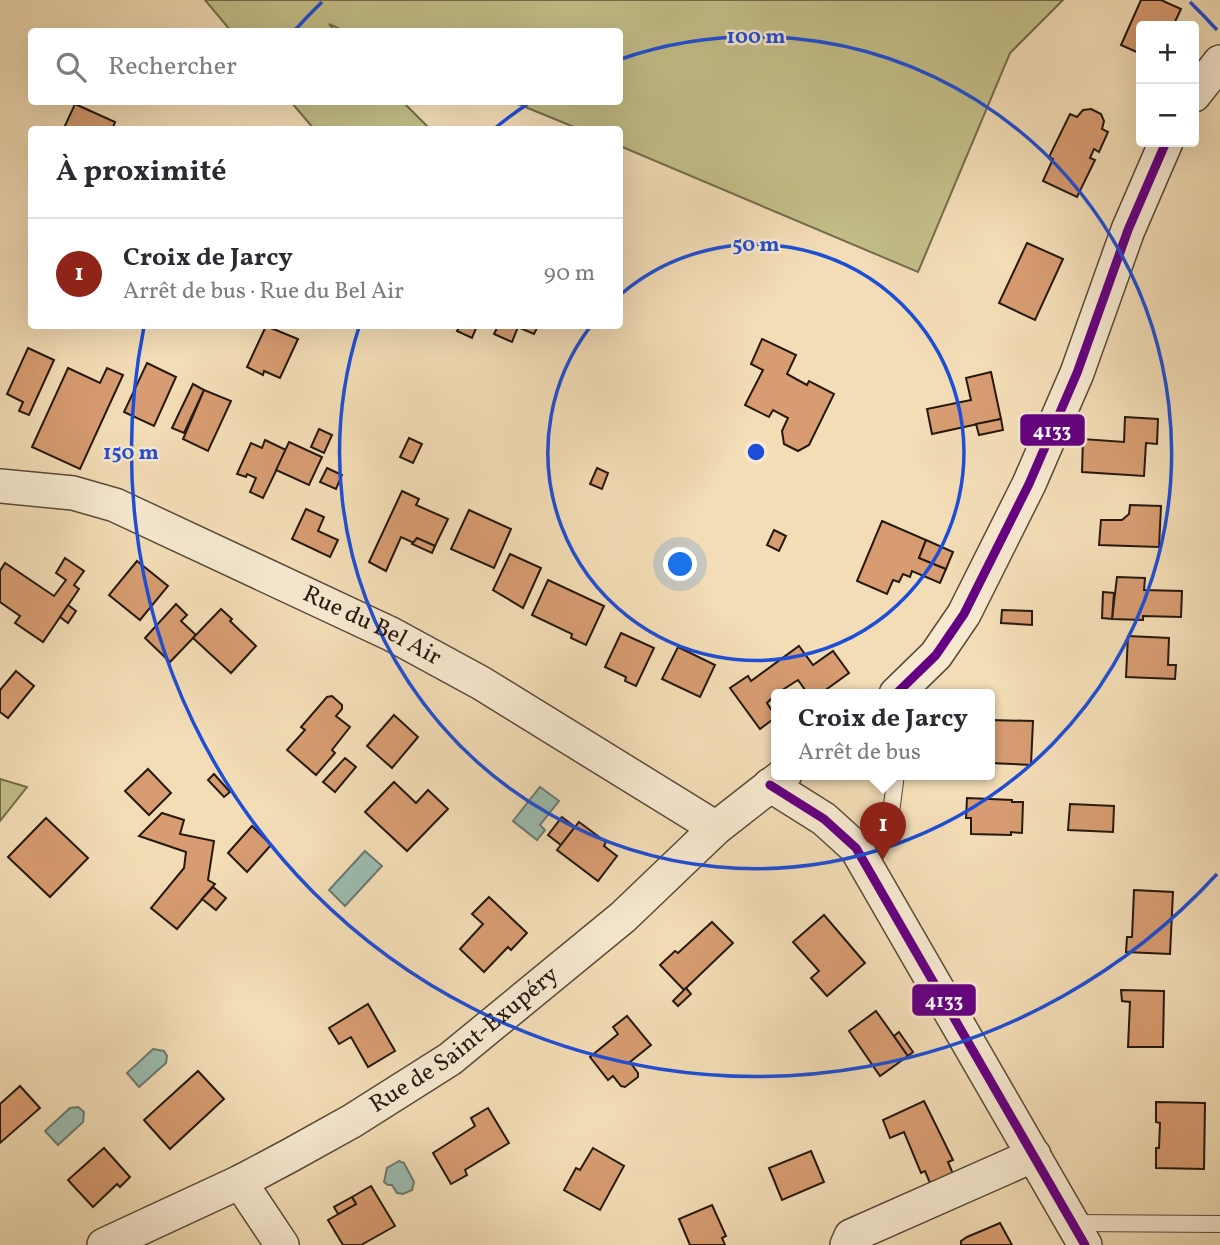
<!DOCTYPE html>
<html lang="fr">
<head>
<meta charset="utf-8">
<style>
  body { margin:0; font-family:Vollkorn,serif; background:#f2f2f3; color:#2b2b33 }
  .controls { position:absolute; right:21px; top:21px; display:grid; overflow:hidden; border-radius:7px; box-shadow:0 7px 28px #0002 }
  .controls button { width:63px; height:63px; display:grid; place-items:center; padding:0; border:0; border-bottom:2px solid #e1e1e2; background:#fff; color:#2b2b33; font:35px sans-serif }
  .you { position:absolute; left:681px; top:565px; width:24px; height:24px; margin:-18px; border:5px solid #fff; border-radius:50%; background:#1a73e8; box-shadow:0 0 0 10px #1a73e833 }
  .badge { display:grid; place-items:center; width:46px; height:46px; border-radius:50%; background:#8f2418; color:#fff; font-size:23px; font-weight:700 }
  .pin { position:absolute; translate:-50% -58px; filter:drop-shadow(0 2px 4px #0008) }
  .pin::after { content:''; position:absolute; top:37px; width:24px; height:21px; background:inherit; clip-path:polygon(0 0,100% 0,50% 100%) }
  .popup { position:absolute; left:771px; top:689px; width:224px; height:91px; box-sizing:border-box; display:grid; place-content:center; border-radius:7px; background:#fff; filter:drop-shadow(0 2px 5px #0005); font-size:23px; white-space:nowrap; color:#7c7c81 }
  .popup b { font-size:26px; color:#2b2b33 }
  .popup::after { content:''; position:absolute; left:50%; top:100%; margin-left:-14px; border:14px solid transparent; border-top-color:#fff }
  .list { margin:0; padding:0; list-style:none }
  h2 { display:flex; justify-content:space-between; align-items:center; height:91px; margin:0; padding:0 28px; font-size:30px }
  h2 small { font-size:23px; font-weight:400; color:#7c7c81 }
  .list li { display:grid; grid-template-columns:46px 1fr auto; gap:21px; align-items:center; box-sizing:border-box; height:112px; padding:0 28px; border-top:2px solid #e1e1e2 }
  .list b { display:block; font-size:26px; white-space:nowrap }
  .list p { margin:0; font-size:23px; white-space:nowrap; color:#7c7c81 }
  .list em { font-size:23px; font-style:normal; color:#7c7c81 }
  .icon { flex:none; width:38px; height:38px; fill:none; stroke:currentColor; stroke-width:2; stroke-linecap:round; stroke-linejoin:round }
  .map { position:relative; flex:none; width:1220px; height:1245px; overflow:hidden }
  .search { position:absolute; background:#fff; box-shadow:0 7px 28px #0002; left:28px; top:28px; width:595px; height:77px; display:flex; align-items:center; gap:18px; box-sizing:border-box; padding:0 24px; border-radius:7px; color:#7c7c81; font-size:26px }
  .panel { position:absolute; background:#fff; box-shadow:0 7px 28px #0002; left:28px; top:126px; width:595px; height:203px; border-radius:7px }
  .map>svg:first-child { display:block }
  .green { fill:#c3be88; stroke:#746c4c; stroke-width:2 }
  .water { fill:#9bbbaf; stroke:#6c7a6f; stroke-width:2 }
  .building { fill:#d79c71; stroke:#251910; stroke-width:2 }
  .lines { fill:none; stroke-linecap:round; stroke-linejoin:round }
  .lane-casing { stroke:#584a3a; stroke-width:18 }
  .street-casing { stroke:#584a3a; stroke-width:36 }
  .lane { stroke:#f7e9d0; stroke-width:16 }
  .street { stroke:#f7e9d0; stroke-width:33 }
  .bus-1-casing { stroke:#f7e9d0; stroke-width:14 }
  .bus-1 { stroke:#640082; stroke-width:9 }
  .ring { fill:none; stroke:#1d4ed8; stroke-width:3.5 }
  .labels { text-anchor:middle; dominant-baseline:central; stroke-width:5; stroke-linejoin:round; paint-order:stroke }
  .street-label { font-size:24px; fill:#251910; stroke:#f7e9d0 }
  .centre { fill:#1d4ed8; stroke:#f7e9d0; stroke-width:3.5 }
  .ring-label { font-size:21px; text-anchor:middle; font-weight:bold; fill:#1d4ed8; stroke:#f7e9d0; stroke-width:5; stroke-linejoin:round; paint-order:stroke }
  .line-badge { stroke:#f7e9d0; stroke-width:2.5 }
  .badge-label { font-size:19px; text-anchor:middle; font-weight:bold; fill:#fff }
</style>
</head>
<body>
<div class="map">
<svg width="1220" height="1245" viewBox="0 0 1220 1245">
  <rect width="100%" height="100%" fill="#f3ddb6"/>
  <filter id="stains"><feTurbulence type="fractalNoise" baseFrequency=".00286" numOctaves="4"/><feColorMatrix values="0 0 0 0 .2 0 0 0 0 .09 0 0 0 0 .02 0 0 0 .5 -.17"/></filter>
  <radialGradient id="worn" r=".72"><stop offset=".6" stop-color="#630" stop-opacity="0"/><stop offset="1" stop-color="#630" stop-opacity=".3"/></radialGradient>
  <!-- green -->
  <g class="green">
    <path d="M205,0H1063L1010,53L918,272L620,146V130L579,129L513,102H620V32H347L329,24L335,31H231Z"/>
    <path d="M291,102H403L430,129H314Z"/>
    <path d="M0,779L27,787L0,821Z"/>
  </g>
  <!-- water -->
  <g class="water">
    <path d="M540,787L559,801L540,825L545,830L537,840L513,821Z"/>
    <path d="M365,851L382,866L345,906L329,890Z"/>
    <path d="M153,1049L164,1051L167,1056L166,1063L139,1087L127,1073Z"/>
    <path d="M78,1107L84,1112L83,1122L58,1145L45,1131L70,1108Z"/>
    <path d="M399,1161L404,1163L414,1182L412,1190L403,1194L397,1193L392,1185H388L384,1182L387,1168Z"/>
  </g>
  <!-- building -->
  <g class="building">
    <path d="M1141,0H1161L1181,9L1173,26H1141V54L1121,45Z"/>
    <path d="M75,104L115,122L112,130H63Z"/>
    <path d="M1091,109L1101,114L1104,121L1102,129L1108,132L1099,152L1094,149L1090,158L1095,160L1077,197L1043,181L1053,159L1049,157L1070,114L1077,117L1083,110Z"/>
    <path d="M1027,243L1063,259L1035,320L999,303Z"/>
    <path d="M266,326L298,339L280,378L264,371L263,375L247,367Z"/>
    <path d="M460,326H477L472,338L457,331Z"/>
    <path d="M498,326H538L534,334L518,327L512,342L494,334Z"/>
    <path d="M762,339L796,355L787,374L807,385L809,381L834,394L809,445L798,451L784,444L782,431L788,418L773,410L769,417L745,405L763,370L751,364Z"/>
    <path d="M28,348L54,360L29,415L19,411L23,402L7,394Z"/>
    <path d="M147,363L176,377L154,426L124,412Z"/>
    <path d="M68,368L100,383L107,368L123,375L80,469L32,447Z"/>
    <path d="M991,372L1001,419L932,434L927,409L971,400L966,378Z"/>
    <path d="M193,384L204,390L184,433L172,428Z"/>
    <path d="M204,390L231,401L208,451L183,439Z"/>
    <path d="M1125,417L1158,419L1157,444L1146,443L1144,476L1082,472L1083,439L1124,442Z"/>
    <path d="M1001,419L1003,430L979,435L976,424Z"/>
    <path d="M319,429L332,435L324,453L311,447Z"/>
    <path d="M409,438L422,444L413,463L400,457Z"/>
    <path d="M265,440L286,450L263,498L250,492L256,478L247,474L246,477L237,474L251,443L262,448Z"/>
    <path d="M289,442L322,457L309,485L276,470Z"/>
    <path d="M327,468L342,475L336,489L320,482Z"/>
    <path d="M597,468L608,473L602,489L590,484Z"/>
    <path d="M402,491L419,499L416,505L448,519L435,546L417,538L414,543L401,537L386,571L369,562Z"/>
    <path d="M1130,505L1161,506L1159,547L1099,545L1101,520H1122L1129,514Z"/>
    <path d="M306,509L324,517L318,531L338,540L330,557L292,539Z"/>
    <path d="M469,510L511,529L494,568L451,549Z"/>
    <path d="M882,521L926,540L919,558L946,569L940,583L912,571L910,577L903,574L899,582L893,580L887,594L857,581Z"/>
    <path d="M774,530L786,536L779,551L767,545Z"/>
    <path d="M417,538L435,546L432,553L412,544Z"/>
    <path d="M926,540L953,552L946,569L919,558Z"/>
    <path d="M510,554L541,568L523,608L493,590Z"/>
    <path d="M65,558L84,571L74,585L79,589L43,642L15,623L20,616L0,602V571L5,563L54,596L66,580L56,573Z"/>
    <path d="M137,561L168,586L140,620L109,595Z"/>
    <path d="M1117,577L1145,578L1144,590L1182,591L1181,617L1143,616V620L1112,619Z"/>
    <path d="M548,580L604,606L586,645L571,638L572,634L532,615Z"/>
    <path d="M1103,592L1114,593L1112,619L1102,618Z"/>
    <path d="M176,604L187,615L181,621L196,635L170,662L145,638Z"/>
    <path d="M68,605L76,611L68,623L60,617Z"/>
    <path d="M221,609L232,619L230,621L256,646L231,673L193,638Z"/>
    <path d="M1002,610L1032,611V625L1001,623Z"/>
    <path d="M621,633L654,648L636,686L625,681L626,677L605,667Z"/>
    <path d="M1128,636L1169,638L1168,665H1176L1175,679L1126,677Z"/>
    <path d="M799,646L813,665L833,651L849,673L820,694H808L798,680L776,694L767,703L776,717L760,729L730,688L748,676L751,681Z"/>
    <path d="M678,647L715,665L700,697L662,679Z"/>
    <path d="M16,671L34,686L8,718L0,712V690Z"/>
    <path d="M332,696L342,705V709L336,716L350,727L332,750L335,753L316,775L287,750L305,730L301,727L327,697Z"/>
    <path d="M394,715L418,737L392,768L367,746Z"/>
    <path d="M990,720L1033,721L1031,765L990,763Z"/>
    <path d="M345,758L356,767L335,792L323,782Z"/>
    <path d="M148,769L171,793L149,815L125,791Z"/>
    <path d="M214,774L230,792L224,797L208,780Z"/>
    <path d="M394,782L416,803L428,790L448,809L407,851L365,812Z"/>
    <path d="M967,798L1012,800V802H1023L1022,833L1011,832V835L971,834V818H966Z"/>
    <path d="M1070,804L1114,806L1113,832L1068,830Z"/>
    <path d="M162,813L184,820L180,834L214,841L208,880L215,884L177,929L151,908L184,868L186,852L139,836Z"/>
    <path d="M562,817L575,827L561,845L548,835Z"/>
    <path d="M46,818L88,858L50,897L8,857Z"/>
    <path d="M579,822L606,842L604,846L617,856L598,881L557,850Z"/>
    <path d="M252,826L271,845L247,872L228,853Z"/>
    <path d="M213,887L226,898L216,910L202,899Z"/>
    <path d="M1134,890L1173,892L1170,954L1126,952L1127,937H1132Z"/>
    <path d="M489,897L527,933L511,950L508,947L484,972L460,949L483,924L472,914Z"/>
    <path d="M824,915L865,963L827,996L811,978L819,971L793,942Z"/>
    <path d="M712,922L733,943L684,990L660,965L675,951L678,953Z"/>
    <path d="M686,988L691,994L678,1006L673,1001Z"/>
    <path d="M1121,990L1164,991L1163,1047H1128L1130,1002L1122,1001Z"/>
    <path d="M368,1004L395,1051L368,1067L351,1037L339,1044L329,1028Z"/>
    <path d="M876,1011L908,1056L880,1076L849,1031Z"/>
    <path d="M627,1016L651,1045L630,1062L638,1073V1077L625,1087L621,1086L613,1076L608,1080L590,1057L618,1034L613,1027Z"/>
    <path d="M899,1032L913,1052L908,1056L894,1036Z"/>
    <path d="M198,1071L224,1099L170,1149L144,1120Z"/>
    <path d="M20,1086L40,1108L0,1143V1104Z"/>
    <path d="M924,1101L953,1160L948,1162L953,1174L930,1183L925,1171L921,1173L904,1132L890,1138L883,1120Z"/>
    <path d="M1156,1102L1205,1103L1204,1169L1156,1168V1148H1159L1160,1123L1156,1122Z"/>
    <path d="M488,1108L509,1143L465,1170L467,1175L451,1184L433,1153L475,1126L471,1118Z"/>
    <path d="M104,1148L130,1177L120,1187L117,1184L93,1207L68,1180Z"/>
    <path d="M593,1148L624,1166L600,1210L564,1190L576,1168L580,1170Z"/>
    <path d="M811,1151L824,1182L782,1200L769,1168Z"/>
    <path d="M371,1186L395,1226L361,1245H343L328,1220L356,1204L352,1197Z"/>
    <path d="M352,1197L356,1204L338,1214L334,1207Z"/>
    <path d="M712,1205L726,1236L722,1238L725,1245H690L679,1219Z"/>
    <path d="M1000,1223L1012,1245H961V1241L967,1237Z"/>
  </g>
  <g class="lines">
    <defs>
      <g id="lane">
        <path d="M890,820L896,774"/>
        <path d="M1072,1223L1220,1224"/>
      </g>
      <g id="street">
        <path d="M1194,95L1220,62"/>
        <path id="s1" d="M0,486L73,493L115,505L391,634L481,683L716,828"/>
        <path d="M896,694L936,655L964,614L1029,484L1077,373L1128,230L1166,142"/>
        <path d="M770,785L824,819L856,848L1085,1245"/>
        <path d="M240,1182L282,1245"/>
        <path id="s2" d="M104,1245L240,1182L289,1156L352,1121L450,1059L623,917L716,828L785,774"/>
        <path d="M847,1245L851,1236L1034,1155"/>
      </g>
    </defs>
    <!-- lane casing -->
    <use href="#lane" class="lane-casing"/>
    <!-- street casing -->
    <use href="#street" class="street-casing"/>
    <!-- lane -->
    <use href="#lane" class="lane"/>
    <!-- street -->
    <use href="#street" class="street"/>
    <defs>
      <g id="bus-1">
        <path d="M896,694L936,655L964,614L1029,484L1077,373L1128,230L1166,142"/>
        <path d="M770,785L824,819L856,848L1085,1245"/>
      </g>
    </defs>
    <!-- bus-1 casing -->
    <use href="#bus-1" class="bus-1-casing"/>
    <!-- bus-1 -->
    <use href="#bus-1" class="bus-1"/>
  </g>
  <!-- distance rings -->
  <g class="ring">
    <path d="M620 295A208 208 0 1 1 590 327"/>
    <path d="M494 129A416 416 0 0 1 529 103M621 59A416 416 0 1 1 359 327"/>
    <path d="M1217 874A625 625 0 0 1 144 327M295 30A625 625 0 0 1 322 2M1190 2A625 625 0 0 1 1217 30"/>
  </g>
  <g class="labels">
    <!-- street labels -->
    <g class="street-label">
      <text stroke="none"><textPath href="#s1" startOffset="401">Rue du Bel Air</textPath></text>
      <text stroke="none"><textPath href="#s2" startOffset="416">Rue de Saint-Exupéry</textPath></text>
    </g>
  </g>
  <circle cx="756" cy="452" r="10" class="centre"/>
  <g class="ring-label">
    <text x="756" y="43">100 m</text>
    <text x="756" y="251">50 m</text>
    <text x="131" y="459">150 m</text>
  </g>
  <g class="line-badge">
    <rect x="1019" y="413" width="67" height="34" rx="7" fill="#640082"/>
    <rect x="911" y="983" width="66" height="34" rx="7" fill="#640082"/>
  </g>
  <g class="badge-label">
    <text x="1052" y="437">4133</text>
    <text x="944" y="1007">4133</text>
  </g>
  <rect width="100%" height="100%" filter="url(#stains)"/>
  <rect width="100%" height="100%" fill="url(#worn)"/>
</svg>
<div class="controls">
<button>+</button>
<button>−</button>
</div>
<div class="you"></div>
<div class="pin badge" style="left:883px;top:860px">1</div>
<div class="popup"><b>Croix de Jarcy</b>Arrêt de bus</div>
<div class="search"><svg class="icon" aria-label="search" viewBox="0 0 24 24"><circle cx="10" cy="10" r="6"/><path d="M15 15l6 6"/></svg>Rechercher</div>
<section class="panel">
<h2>À proximité<small></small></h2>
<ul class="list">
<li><span class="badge">1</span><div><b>Croix de Jarcy</b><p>Arrêt de bus · Rue du Bel Air</p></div><em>90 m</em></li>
</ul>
</section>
</div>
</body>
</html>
